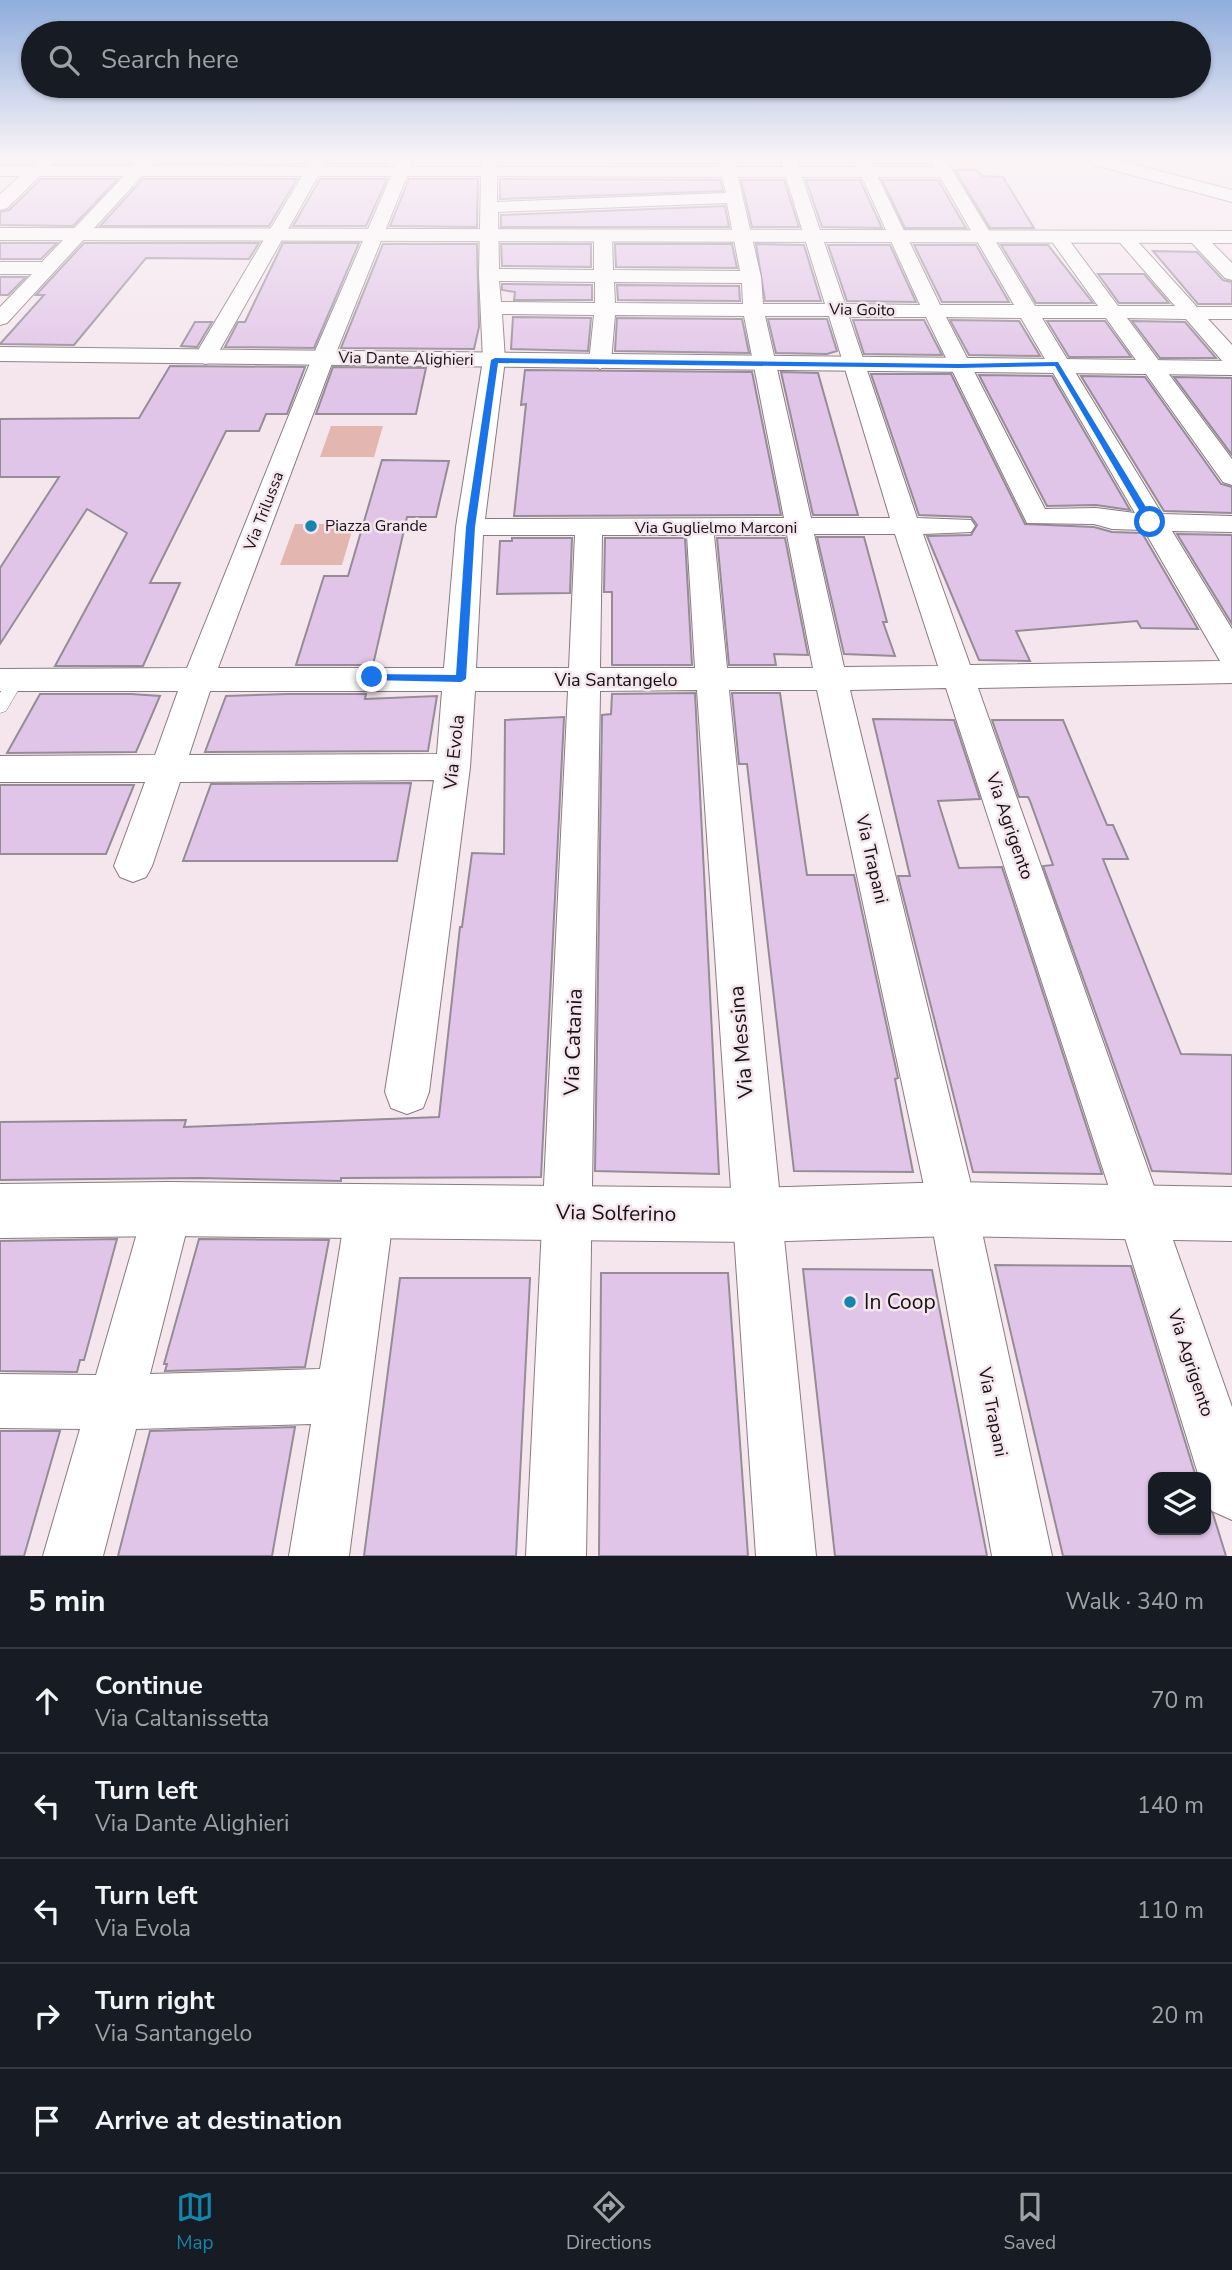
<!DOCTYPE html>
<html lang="en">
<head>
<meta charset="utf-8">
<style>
  body { margin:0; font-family:"Nunito Sans",sans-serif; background:#242831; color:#f1f3f6 }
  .controls { position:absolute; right:21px; bottom:21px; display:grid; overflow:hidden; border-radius:14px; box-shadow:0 2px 5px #0004 }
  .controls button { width:63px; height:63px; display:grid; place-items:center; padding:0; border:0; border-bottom:2px solid #363941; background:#171b24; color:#f1f3f6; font:35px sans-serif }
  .stop { position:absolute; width:21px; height:21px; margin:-16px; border:5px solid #1a73e8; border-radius:50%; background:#fff }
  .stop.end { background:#1a73e8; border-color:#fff; box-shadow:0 2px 7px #0008 }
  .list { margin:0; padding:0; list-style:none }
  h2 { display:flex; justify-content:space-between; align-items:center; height:91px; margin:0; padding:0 28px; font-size:30px }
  h2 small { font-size:23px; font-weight:400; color:#9ea1a6 }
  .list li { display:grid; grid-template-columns:46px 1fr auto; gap:21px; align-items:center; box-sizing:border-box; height:105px; padding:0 28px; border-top:2px solid #363941 }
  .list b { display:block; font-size:26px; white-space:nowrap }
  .list p { margin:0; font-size:23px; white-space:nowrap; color:#9ea1a6 }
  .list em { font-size:23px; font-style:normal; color:#9ea1a6 }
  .icon { flex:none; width:38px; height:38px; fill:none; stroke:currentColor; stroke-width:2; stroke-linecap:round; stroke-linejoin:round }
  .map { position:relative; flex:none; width:1232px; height:1556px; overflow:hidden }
  .search { position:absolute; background:#171b24; box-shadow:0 2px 5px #0004; left:21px; right:21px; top:21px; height:77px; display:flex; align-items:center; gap:18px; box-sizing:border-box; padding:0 24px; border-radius:38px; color:#9ea1a6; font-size:26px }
  .sheet { height:616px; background:#171b24 }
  nav { display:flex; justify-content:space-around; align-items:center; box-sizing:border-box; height:98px; border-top:2px solid #363941; background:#171b24; font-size:19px; color:#9ea1a6 }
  nav a { display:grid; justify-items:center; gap:4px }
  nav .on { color:#1585ac }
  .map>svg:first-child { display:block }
  .green { fill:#e3b6af }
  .building { fill:#e1c5e8; stroke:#948c96; stroke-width:2 }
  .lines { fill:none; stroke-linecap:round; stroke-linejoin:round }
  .service-casing { stroke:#887b82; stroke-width:1 }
  .minor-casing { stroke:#887b82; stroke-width:2 }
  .tertiary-casing { stroke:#887b82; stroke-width:2 }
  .service { fill:#fff; fill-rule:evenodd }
  .minor { fill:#fff; fill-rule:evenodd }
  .tertiary { fill:#fff; fill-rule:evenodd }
  .route { fill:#1a73e8 }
  .poi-dot { fill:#1585ac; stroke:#f5e6ee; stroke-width:2.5 }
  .labels { text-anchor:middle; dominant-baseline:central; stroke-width:5; stroke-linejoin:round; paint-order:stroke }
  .far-street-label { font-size:16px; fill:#151013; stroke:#f5e6ee }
  .far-poi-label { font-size:16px; fill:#151013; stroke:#f5e6ee; text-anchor:start }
  .street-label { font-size:18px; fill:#151013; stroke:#f5e6ee }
  .near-street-label { font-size:21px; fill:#151013; stroke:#f5e6ee }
  .near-poi-label { font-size:21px; fill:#151013; stroke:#f5e6ee; text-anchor:start }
</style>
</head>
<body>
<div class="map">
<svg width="1232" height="1556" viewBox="0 0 1232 1556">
  <rect width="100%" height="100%" fill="#f5e6ee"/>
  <!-- green -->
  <g class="green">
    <path d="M331,426H383L374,457H320Z"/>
    <path d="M295,524H354L342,565H280Z"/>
  </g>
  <!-- building -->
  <g class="building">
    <path d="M59,160H135L132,163H56Z"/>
    <path d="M158,160H308L305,164L157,163Z"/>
    <path d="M329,160H388L386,164H328Z"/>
    <path d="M610,160H717L718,164H611Z"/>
    <path d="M873,160H925L928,164H875Z"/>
    <path d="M955,170H976L982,176L1003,177L1034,228H990Z"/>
    <path d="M41,179H118L73,226L0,225V212L9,210Z"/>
    <path d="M143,179H297L269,226H100Z"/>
    <path d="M320,179H387L366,226H293Z"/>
    <path d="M409,179H478L477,227L390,226Z"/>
    <path d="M500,179L720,180L723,191L500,199Z"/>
    <path d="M741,180H784L799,227H752Z"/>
    <path d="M806,180H860L882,228L822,227Z"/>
    <path d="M882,180H938L966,228H905Z"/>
    <path d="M725,206L729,227H501V215Z"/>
    <path d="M0,243H57L41,259H0Z"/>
    <path d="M84,243H259L249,259L146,258L74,345L0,344L44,295H36Z"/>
    <path d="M283,243H359L314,348L225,347L238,322H245Z"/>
    <path d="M383,244H477L479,327L474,349L341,348Z"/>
    <path d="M501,244H591V267L502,266Z"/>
    <path d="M615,244H732L737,268L616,267Z"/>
    <path d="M756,244L804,245L821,301H765Z"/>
    <path d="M828,245H890L916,302L847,301Z"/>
    <path d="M914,245H976L1009,302H942Z"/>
    <path d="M1001,245H1048L1093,303H1036Z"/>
    <path d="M1153,251L1197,252L1223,280L1232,282V304H1198Z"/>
    <path d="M1098,274H1144L1169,303H1119Z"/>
    <path d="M0,277H26L8,295H0Z"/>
    <path d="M502,284L592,285V300H514L515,292L502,290Z"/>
    <path d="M617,285L739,286L740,301L618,300Z"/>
    <path d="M513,317L591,318L588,351L511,349Z"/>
    <path d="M617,318L742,319L749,353L615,351Z"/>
    <path d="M768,319H827L837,351L827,354L776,353Z"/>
    <path d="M853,320H924L942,355L864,354Z"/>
    <path d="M950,320L1019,321L1040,356L969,355Z"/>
    <path d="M1047,321H1105L1131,357H1069Z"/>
    <path d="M1132,321L1185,322L1216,358H1160Z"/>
    <path d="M195,322H212L197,347L181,346Z"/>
    <path d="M170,366L305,367L287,414H266L259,431H226L150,583H180L143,666H55L127,533L87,509L0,644V568L59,477H0V419L139,418Z"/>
    <path d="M333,367L426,368L416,414H316Z"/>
    <path d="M525,370L752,372L781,515L514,516L526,404L521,405Z"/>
    <path d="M781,372L818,373L858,515H813Z"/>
    <path d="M871,374H951L1025,524L1094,527L1112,532L1142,533L1198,629L1141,628L1137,621L1016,631L1030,661L979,660L927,536L971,535L977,525L971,517L919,515Z"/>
    <path d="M979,375L1052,376L1130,510L1096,505L1047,506Z"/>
    <path d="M1081,376L1145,377L1221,484L1232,487V513L1164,511Z"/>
    <path d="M1174,377L1232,378V455Z"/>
    <path d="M382,460L449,461L436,517H407L373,665H296L324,576H348Z"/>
    <path d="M1177,534L1232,535V624Z"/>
    <path d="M817,537H864L887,622H883L895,656L844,654Z"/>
    <path d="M512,538H572L570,593L497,594L500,541H512Z"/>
    <path d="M605,538H685L692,665H612V592H604Z"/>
    <path d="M717,538H785L808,655L774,654L776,665H729Z"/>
    <path d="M695,693L719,1174L595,1171L602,715L611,714L612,694Z"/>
    <path d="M732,693H780L807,875H854L898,1078L895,1079L913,1172L794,1171L747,764H739Z"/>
    <path d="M40,694H131L160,696L136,752L7,753Z"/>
    <path d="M288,694H366L365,699L437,696L428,751L205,752L226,696Z"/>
    <path d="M564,717L541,1177L341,1178V1181L200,1178L0,1180V1122L186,1120L184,1127L439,1117L460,927H462L472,853L504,854L505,720Z"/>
    <path d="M873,719L954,720L980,799L938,801L959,868L1002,867L1102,1174L973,1172L898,876H910Z"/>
    <path d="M992,720H1063L1107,825H1113L1128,859H1103L1181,1054L1232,1055V1174L1152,1171L1043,866L1053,865L1030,801L1028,797H1019Z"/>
    <path d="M411,783L397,861H183L211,784Z"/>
    <path d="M0,785H134L106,854H0Z"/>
    <path d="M117,1239L84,1360H80L77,1372L0,1371V1241Z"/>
    <path d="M199,1239L329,1240L305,1367L165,1371L167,1364H164Z"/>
    <path d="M995,1265L1131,1266L1196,1477H1153V1530H1206V1503L1213,1514L1226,1556H1063Z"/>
    <path d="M803,1269L932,1270L987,1556H835Z"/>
    <path d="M601,1273H728L748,1556H599Z"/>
    <path d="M400,1278H530L516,1556H364Z"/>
    <path d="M295,1427L272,1556H118L150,1431Z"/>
    <path d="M0,1431H60L24,1556H0Z"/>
  </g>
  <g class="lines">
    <defs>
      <path id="service" d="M16,674L24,680L6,711L0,713V693L10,676Z"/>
      <g id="minor">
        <path d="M139,160H156L151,166L307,167L311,160H327L323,167H395L398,160H414L411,167H481V160H497V167H721L719,160H735L736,167H783L781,160H797L799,167H857L854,160H870L873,167H934L930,160H946L1035,306H1098L1048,236L1057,231L1063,232L1118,306H1175L1115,237L1124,232L1130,233L1197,307H1232V319H1208L1232,345V365L1224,363L1186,319L1127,318L1232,459V485L1223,482L1106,318H1042L1162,514L1232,516V532L1172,531L1232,629V683L978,688L1232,1407V1520L1212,1511L1206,1497V1477H1199L1117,1212L946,688L850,690L977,1209L1052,1556H992L929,1209L817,690H729L816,1556H756L697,690L600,691L586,1556H526L568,691H475L470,767L429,1092L423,1108L407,1114L391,1108L385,1092L434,780L180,782L152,866L146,877L133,882L120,877L114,866L145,782H0V756L155,755L178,691H0V669L187,668L312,358L391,176H318L213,362L205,364L194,357L302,176H142L7,323L0,325V307L32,274H0V262H42L124,176H0V166H133ZM407,176H481L479,275L483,360L456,527L444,668H218L334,358ZM497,176L722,177L726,193L497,202ZM738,177H786L825,304H763L761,277ZM802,177H862L920,305L845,304ZM878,177H940L1014,305H940ZM727,203L740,271L613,270L612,235L603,230L594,235V270L499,269L498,212ZM499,281L595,282V303L501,302ZM614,282L742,283L743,304L615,303ZM502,314L594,315L589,362L600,369L611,362L615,315L744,316L784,518L485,519L505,360ZM765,316H829L890,518H811ZM849,317H926L1027,523L1094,524L1112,529L1144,530L1220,661L970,665L923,534L971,532L975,526L971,520L917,518ZM946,317L1021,318L1135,513L1096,508L1045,509ZM814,534H895L938,666L844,667ZM483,535H575L569,668H476ZM602,535H687L695,668H600ZM714,535H787L813,668H727ZM210,691H442L437,754L189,755Z"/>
        <path d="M1196,232L1202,233L1232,263V280L1225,278L1190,241L1187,237L1190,233Z"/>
        <path d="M168,1185L185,1192L192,1209L150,1374L320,1369L346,1211L353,1194L370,1187L387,1194L394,1211L349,1556H289L311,1424L136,1429L103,1556H43L80,1429L0,1428V1374L96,1375L144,1209L151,1192Z"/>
      </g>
      <g id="tertiary">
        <path d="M38,160H56L7,208L0,210V194Z"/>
        <path d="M1089,160H1118L1232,190V202L1091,164Z"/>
        <path d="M0,228L1232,231V243L0,240Z"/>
        <path d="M0,347L1232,361V375L0,361Z"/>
        <path d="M168,1182L755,1188L953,1182L1232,1187V1241L953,1236L755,1242L168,1236L0,1238V1184Z"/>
      </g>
    </defs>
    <!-- service casing -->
    <use href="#service" class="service-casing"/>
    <!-- minor casing -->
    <use href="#minor" class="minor-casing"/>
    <!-- tertiary casing -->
    <use href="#tertiary" class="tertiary-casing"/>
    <!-- service -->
    <use href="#service" class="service"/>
    <!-- minor -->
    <use href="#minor" class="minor"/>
    <!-- tertiary -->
    <use href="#tertiary" class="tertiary"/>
  </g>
  <!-- sky -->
  <linearGradient id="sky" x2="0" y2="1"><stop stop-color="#90addc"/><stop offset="0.42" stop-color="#faf4f7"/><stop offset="1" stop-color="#faf4f7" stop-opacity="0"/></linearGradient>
  <rect width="1232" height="378" fill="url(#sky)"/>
  <!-- route -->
  <path class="route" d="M495,358L959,364L1058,362L1155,522L1150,525L1146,522L1055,366L959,368L498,363L475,527L466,679L461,682L368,680V675L372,674L456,675L466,527L491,360Z"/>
  <!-- markers -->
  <g class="poi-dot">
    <circle cx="311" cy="526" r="7"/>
    <circle cx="850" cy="1302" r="7"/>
  </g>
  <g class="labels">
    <!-- far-street labels -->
    <g class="far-street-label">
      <text transform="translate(862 310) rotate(1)">Via Goito</text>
      <text transform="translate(406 359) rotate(1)">Via Dante Alighieri</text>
      <text transform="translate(264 511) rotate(-69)">Via Trilussa</text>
      <text x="716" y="528">Via Guglielmo Marconi</text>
    </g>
    <!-- far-poi labels -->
    <g class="far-poi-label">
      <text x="325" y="526">Piazza Grande</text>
    </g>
    <!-- street labels -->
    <g class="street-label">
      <text x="616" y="680">Via Santangelo</text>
      <text transform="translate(454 752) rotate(-84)">Via Evola</text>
      <text transform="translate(1010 826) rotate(71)">Via Agrigento</text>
      <text transform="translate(872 859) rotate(77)">Via Trapani</text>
      <text transform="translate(1191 1363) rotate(72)">Via Agrigento</text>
      <text transform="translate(993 1412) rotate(79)">Via Trapani</text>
    </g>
    <!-- near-street labels -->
    <g class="near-street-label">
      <text transform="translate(573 1042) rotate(-88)">Via Catania</text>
      <text transform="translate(741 1042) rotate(-95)">Via Messina</text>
      <text transform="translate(616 1213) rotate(1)">Via Solferino</text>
    </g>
    <!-- near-poi labels -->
    <g class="near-poi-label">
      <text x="864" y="1302">In Coop</text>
    </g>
  </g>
</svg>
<div class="controls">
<button><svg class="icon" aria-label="layers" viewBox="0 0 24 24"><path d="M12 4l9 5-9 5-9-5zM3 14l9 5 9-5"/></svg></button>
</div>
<div class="stop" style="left:1150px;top:522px"></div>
<div class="stop end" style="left:372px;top:677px"></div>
<div class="search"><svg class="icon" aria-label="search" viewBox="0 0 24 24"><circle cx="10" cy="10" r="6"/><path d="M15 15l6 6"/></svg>Search here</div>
</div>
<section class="sheet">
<h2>5 min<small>Walk · 340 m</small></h2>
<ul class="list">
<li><svg class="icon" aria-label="ahead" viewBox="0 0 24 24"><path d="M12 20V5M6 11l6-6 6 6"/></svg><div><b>Continue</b><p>Via Caltanissetta</p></div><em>70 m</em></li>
<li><svg class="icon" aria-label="left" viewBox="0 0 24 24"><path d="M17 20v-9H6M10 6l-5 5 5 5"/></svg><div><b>Turn left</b><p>Via Dante Alighieri</p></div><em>140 m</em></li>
<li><svg class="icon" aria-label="left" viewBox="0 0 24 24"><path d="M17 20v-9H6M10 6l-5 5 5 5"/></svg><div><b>Turn left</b><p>Via Evola</p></div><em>110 m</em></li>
<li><svg class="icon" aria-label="right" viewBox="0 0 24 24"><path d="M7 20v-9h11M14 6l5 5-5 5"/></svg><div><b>Turn right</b><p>Via Santangelo</p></div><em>20 m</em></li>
<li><svg class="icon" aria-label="arrive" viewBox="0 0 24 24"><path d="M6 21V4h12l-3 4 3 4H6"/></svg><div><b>Arrive at destination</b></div></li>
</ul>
</section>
<nav>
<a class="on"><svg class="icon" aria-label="map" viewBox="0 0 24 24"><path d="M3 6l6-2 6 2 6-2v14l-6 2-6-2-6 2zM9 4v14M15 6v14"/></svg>Map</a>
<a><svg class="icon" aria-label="directions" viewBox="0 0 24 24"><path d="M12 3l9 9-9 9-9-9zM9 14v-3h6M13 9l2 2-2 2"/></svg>Directions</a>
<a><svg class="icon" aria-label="saved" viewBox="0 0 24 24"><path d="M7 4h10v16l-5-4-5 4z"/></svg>Saved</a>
</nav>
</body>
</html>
